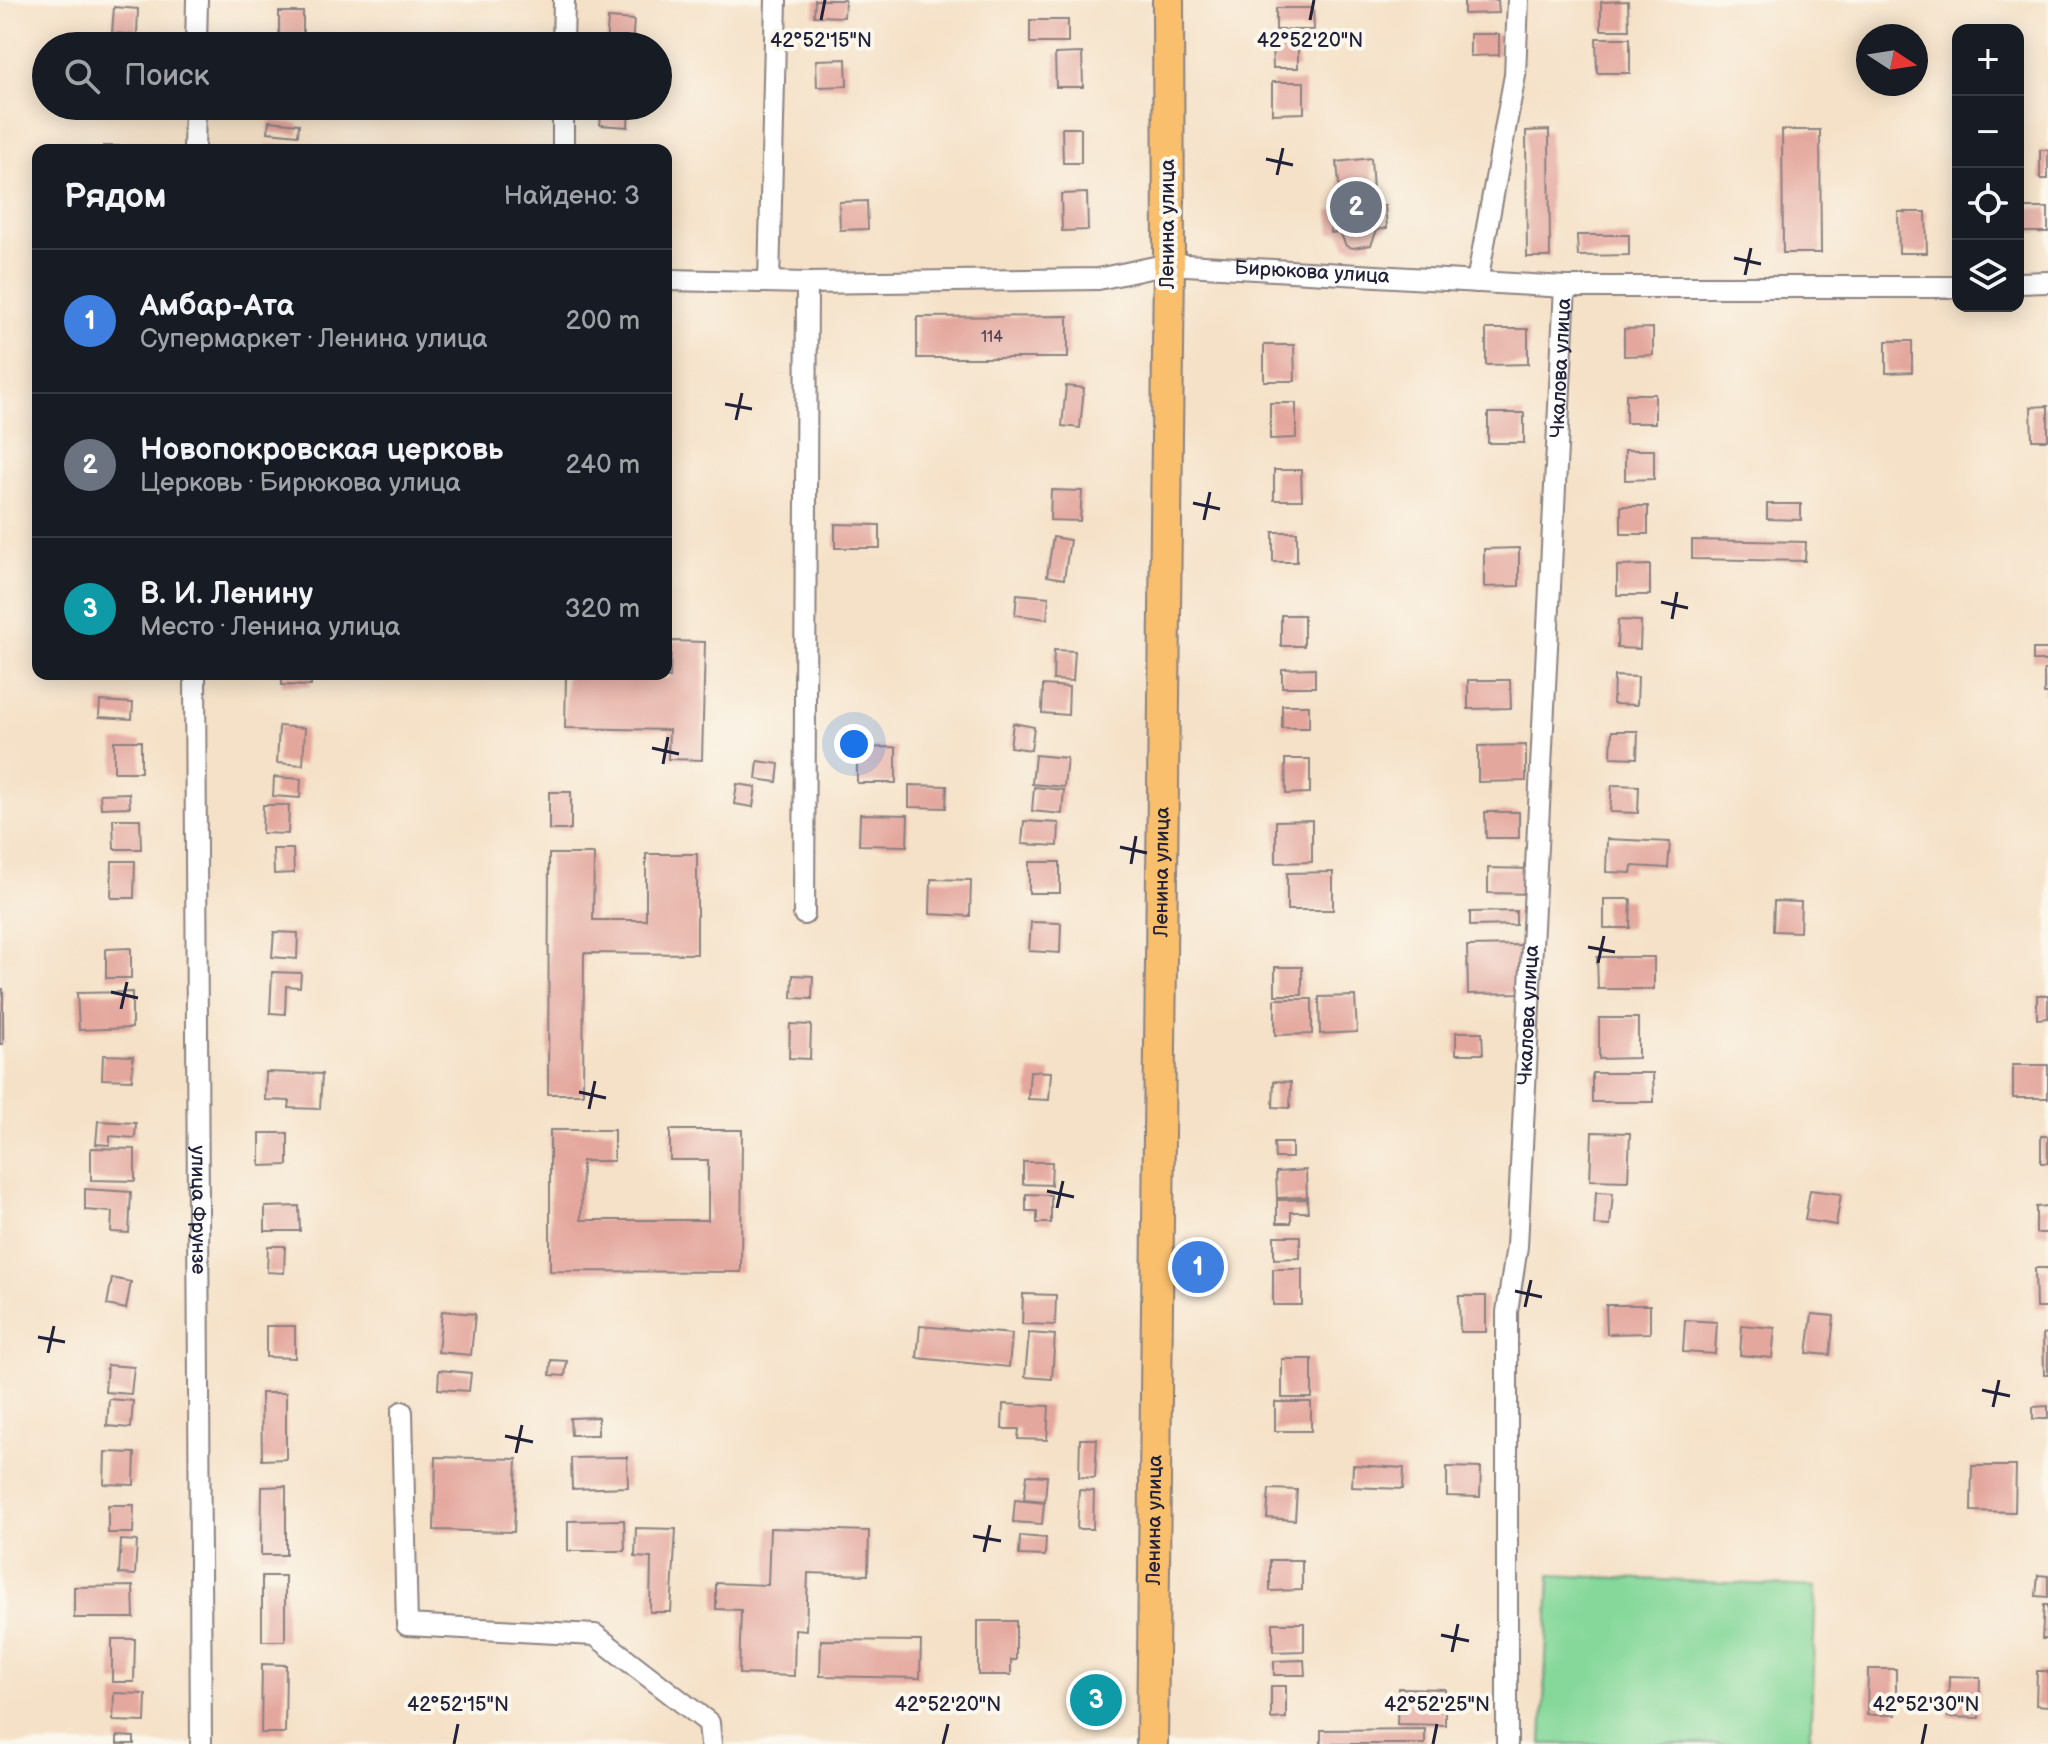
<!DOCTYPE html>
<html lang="ru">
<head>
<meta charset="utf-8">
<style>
  body { margin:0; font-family:"Balsamiq Sans",sans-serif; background:#242831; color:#f1f3f6 }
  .controls { position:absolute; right:24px; top:24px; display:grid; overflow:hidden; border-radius:16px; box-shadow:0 4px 20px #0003 }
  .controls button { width:72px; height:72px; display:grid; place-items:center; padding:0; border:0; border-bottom:2px solid #363941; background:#171b24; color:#f1f3f6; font:40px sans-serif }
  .compass { position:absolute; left:1856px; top:24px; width:72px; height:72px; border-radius:50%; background:#171b24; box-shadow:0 4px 20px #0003; rotate:102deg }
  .you { position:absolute; left:854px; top:744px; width:28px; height:28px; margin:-20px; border:6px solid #fff; border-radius:50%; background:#1a73e8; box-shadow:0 0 0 12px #1a73e833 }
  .badge { display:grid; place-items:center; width:52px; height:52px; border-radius:50%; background:#8c9099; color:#fff; font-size:26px; font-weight:700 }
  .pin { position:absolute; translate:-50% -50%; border:4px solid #fff; box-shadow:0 2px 8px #0006 }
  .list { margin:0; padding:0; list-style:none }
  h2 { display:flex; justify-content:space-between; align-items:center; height:104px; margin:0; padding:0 32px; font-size:34px }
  h2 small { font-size:26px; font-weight:400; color:#9ea1a6 }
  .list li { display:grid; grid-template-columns:52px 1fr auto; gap:24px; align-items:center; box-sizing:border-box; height:144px; padding:0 32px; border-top:2px solid #363941 }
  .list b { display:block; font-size:30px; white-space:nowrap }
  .list p { margin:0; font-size:26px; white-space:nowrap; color:#9ea1a6 }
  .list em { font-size:26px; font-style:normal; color:#9ea1a6 }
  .icon { flex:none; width:44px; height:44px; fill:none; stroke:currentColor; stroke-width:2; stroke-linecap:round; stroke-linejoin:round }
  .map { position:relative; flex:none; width:2048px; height:1744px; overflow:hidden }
  .search { position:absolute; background:#171b24; box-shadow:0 4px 20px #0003; left:32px; top:32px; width:640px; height:88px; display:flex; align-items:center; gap:20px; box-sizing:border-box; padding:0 28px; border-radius:44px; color:#9ea1a6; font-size:30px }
  .panel { position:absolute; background:#171b24; box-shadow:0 4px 20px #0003; left:32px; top:144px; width:640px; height:536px; border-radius:16px }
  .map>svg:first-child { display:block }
  .green { fill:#85d89a; stroke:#547d6a; stroke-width:2 }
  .building { fill:#e4a79e }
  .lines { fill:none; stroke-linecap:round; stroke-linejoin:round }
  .street-casing { stroke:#8c8281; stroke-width:24 }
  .primary-casing { stroke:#8c8281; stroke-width:34 }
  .street { stroke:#fff; stroke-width:20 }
  .primary { stroke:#f9bf6d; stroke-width:30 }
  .ticks { fill:none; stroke:#22223b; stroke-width:3 }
  .labels { text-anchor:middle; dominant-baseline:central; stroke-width:8; stroke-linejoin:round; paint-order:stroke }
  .number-label { font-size:16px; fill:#524354 }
  .street-label { font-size:20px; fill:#22223b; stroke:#fbf7ec }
  .ticks-label { font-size:20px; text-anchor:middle; fill:#22223b; stroke:#fbf7ec; stroke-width:8; stroke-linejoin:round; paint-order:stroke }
</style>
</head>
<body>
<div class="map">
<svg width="2048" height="1744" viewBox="0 0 2048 1744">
  <rect width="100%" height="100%" fill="#fbf7ec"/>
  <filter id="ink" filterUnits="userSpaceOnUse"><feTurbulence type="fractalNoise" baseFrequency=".0125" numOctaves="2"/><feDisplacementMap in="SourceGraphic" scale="16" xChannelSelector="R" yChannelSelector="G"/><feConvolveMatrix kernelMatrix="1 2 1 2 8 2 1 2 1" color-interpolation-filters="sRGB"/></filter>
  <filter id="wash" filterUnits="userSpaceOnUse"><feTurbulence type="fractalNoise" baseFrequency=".006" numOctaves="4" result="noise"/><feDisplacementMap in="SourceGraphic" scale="32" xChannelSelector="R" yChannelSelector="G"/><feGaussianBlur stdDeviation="1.8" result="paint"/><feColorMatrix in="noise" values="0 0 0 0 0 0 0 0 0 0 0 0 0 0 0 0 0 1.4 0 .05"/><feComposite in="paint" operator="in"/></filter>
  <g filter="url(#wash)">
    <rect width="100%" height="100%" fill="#f5e1c7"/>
    <!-- green -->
    <path class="green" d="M1550,1575L1816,1587L1810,1744H1542Z"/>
    <g id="blocks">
      <!-- building -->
      <g class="building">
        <path d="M815,0H845L844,17L814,16Z"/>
        <path d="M1464,0H1498L1499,13L1464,14Z"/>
        <path d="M1628,1L1629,30H1601V2Z"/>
        <path d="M114,7L138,9L137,35L112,33Z"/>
        <path d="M1276,8H1313L1314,30H1276Z"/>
        <rect x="279" y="12" width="24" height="28"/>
        <path d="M608,18L634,20L632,46H606Z"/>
        <rect x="1030" y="20" width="38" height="23"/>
        <path d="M1470,34H1499V55L1470,56Z"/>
        <path d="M1596,38H1630V73H1597Z"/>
        <path d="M1272,43H1298V68H1273Z"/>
        <path d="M1082,53L1083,87H1056L1055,54Z"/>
        <path d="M846,59L847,86L817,87L816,60Z"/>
        <path d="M1272,82H1304V113L1272,114Z"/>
        <path d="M278,106H302V112L278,110Z"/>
        <path d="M602,106H629L628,127L600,125Z"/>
        <path d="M269,121L299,124L298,135L268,132Z"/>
        <path d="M1062,128H1081V163H1063Z"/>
        <path d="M1549,130L1550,257H1527L1526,131Z"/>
        <path d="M1782,130H1820L1821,253H1783Z"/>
        <rect x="267" y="145" width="25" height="5"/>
        <rect x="103" y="146" width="33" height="4"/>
        <rect x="2040" y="150" width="8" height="29"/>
        <path d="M1371,158L1374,208L1385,206L1387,228L1377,230L1371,245L1353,248L1346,246L1340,232L1331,233L1329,211L1341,208L1337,162Z"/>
        <path d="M1087,193L1088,230L1062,231L1061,194Z"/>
        <path d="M867,201L868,229L840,230L839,202Z"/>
        <rect x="2024" y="208" width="24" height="24"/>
        <path d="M1898,212H1926L1927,253H1899Z"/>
        <path d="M1577,235H1629V255L1578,256Z"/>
        <path d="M1068,316V358H917V317Z"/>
        <path d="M1653,328V355L1624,356V329Z"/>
        <path d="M1486,329H1528V364L1486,365Z"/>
        <path d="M1886,341H1912V372L1886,373Z"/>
        <path d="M1264,345H1294L1295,381H1264Z"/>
        <path d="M1066,386L1084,388L1080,428L1062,426Z"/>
        <rect x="1626" y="394" width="29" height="29"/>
        <path d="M1270,403H1296V438L1270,439Z"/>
        <path d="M2048,406V440H2032L2031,407Z"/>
        <rect x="1488" y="413" width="36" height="30"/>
        <path d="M1625,450H1654V479L1625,480Z"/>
        <path d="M1274,470H1301L1302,500H1274Z"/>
        <path d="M1051,490L1082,491L1080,521L1050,520Z"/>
        <path d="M1767,504H1801V520L1767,519Z"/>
        <rect x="1621" y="506" width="27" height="28"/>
        <path d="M835,524L880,525V548H835Z"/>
        <rect x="1273" y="532" width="24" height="30"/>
        <path d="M1053,537L1070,540L1064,579L1047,576Z"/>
        <path d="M1692,540L1806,542L1805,561L1692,559Z"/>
        <path d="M1519,548V586L1484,587V549Z"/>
        <path d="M1650,565V595H1617V566Z"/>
        <path d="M1017,594L1049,597L1047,619L1015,615Z"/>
        <rect x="1281" y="615" width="23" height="31"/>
        <path d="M1618,620L1641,621L1640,649L1617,648Z"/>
        <path d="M671,641L705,642L702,760L668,759L669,730L565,728L566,676L670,678Z"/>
        <rect x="2033" y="649" width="15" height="12"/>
        <path d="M1054,650L1075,651L1073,681L1053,680Z"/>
        <path d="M1315,668V687H1282V669Z"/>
        <rect x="2044" y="670" width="4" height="24"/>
        <path d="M282,674H311V686L282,685Z"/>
        <path d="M1614,676L1638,677L1637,705L1613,704Z"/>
        <path d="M1468,680H1510L1511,708L1468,709Z"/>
        <path d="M1043,685L1069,687L1068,715L1042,713Z"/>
        <path d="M100,701L133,703L132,719L99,717Z"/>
        <rect x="1282" y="705" width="27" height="23"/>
        <path d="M1013,723L1034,727L1031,750L1010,747Z"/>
        <path d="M279,726L305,728L303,765L277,763Z"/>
        <path d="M1612,731H1638L1637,758L1611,757Z"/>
        <rect x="114" y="741" width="27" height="31"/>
        <path d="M1526,745V781L1478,782V746Z"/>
        <path d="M896,747V783H857V748Z"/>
        <path d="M1035,755L1067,758L1064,787L1032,784Z"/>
        <path d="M1285,759H1310V793L1286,794Z"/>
        <path d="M758,761L779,764L777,782L756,779Z"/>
        <path d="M274,777L301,779L300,798L273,796Z"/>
        <path d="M737,784L756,787L753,807L734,804Z"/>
        <path d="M909,785L947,786L946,808L909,807Z"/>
        <path d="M1612,785L1639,786L1638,813L1610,812Z"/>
        <path d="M1034,787L1064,790L1062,814L1032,811Z"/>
        <rect x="549" y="792" width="22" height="38"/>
        <path d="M129,793L130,807L101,808L100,794Z"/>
        <path d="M263,805H289L288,834L262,833Z"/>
        <path d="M1485,812H1519V838H1486Z"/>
        <path d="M860,814L908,815L907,846L859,845Z"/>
        <path d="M113,819H140L141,849H114Z"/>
        <path d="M1312,820V862L1276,863V821Z"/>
        <path d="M1024,821L1059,823L1058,846L1022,844Z"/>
        <path d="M1607,839L1670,842L1668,868L1632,866L1631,873L1606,872Z"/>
        <path d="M273,849H293L294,873L274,874Z"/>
        <path d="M549,854H594L593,920H646V854H697V954L584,953L583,1094H548Z"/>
        <path d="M112,861H135L134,898H111Z"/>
        <rect x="1029" y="862" width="31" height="31"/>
        <path d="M1488,868L1533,869V894L1488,893Z"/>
        <path d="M1333,872V910H1287V873Z"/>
        <path d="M931,879L971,880L970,916L930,914Z"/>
        <path d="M1604,899H1631L1630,928H1604Z"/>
        <path d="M1774,901L1801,902L1800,932L1773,931Z"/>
        <path d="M1516,911V925L1470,926V912Z"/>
        <path d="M1031,922L1061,923L1060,953L1029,951Z"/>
        <path d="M274,932L298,933L297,959L272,957Z"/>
        <path d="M1521,945L1522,993L1468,994L1467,946Z"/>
        <path d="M131,948V978H106V949Z"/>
        <path d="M1597,957H1654V989H1598Z"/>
        <rect x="1275" y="967" width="27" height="28"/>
        <path d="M272,972L301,973L300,987L286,986L285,1014L270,1013Z"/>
        <path d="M793,975L813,976L812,999L792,998Z"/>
        <rect x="0" y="989" width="3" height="55"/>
        <path d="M132,992V1028L79,1030L77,993Z"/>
        <path d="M2037,995H2048V1018L2037,1019Z"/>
        <path d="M1355,996L1357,1032L1320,1034L1319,997Z"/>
        <path d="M1275,999H1312V1034L1275,1035Z"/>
        <path d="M1599,1018H1638V1058L1599,1059Z"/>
        <path d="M790,1024L811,1025L810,1059L789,1058Z"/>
        <path d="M1456,1032H1482L1483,1054H1456Z"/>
        <path d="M103,1055L133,1056L132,1080L102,1079Z"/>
        <rect x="2013" y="1065" width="35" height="33"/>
        <path d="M1030,1071L1051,1072L1049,1100L1028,1099Z"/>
        <path d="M266,1072L322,1074L320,1109L289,1108L290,1101L265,1100Z"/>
        <path d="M1592,1073H1653L1654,1102H1592Z"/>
        <path d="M1274,1081L1291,1082L1290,1108L1273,1107Z"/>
        <path d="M98,1121L136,1123L135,1138L110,1136V1145L96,1144Z"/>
        <path d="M550,1130H614V1161H582L581,1220H708V1160H670V1130H742L741,1272L550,1271Z"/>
        <path d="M1592,1132L1630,1133L1628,1181L1590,1180Z"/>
        <path d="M260,1133H288V1165L260,1166Z"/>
        <rect x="2041" y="1136" width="7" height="27"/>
        <path d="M1274,1143H1292V1158H1275Z"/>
        <path d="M91,1148L135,1149V1181L91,1180Z"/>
        <path d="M1023,1162H1052L1051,1185L1023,1184Z"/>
        <path d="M1306,1170L1307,1197L1277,1198L1276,1172Z"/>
        <path d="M85,1189L131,1192L129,1233L111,1232L112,1212L85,1210Z"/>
        <path d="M1810,1190L1841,1194L1836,1225L1805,1220Z"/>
        <path d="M1596,1192L1613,1193L1610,1226L1594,1225Z"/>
        <path d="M1026,1194L1051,1195V1223H1037V1211H1026Z"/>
        <path d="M1307,1199L1308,1212H1291V1223H1277V1200Z"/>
        <path d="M299,1206L300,1231H265V1207Z"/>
        <path d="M2048,1206V1233H2036V1207Z"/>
        <path d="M1274,1236H1300V1258L1274,1259Z"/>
        <path d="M268,1246H285L284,1273L267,1272Z"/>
        <path d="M2035,1268H2048V1308H2036Z"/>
        <rect x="1273" y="1269" width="29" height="36"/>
        <path d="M112,1278L131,1282L126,1309L107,1305Z"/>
        <path d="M1023,1294L1056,1295L1055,1325L1022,1324Z"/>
        <path d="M1459,1296H1486V1332H1460Z"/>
        <path d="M1606,1305H1650V1333L1607,1334Z"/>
        <path d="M442,1311L475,1314L471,1355L438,1352Z"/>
        <path d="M1812,1314L1834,1316L1830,1355L1807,1353Z"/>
        <path d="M1685,1320L1717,1322L1715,1354L1683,1352Z"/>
        <path d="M1742,1325L1775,1328L1772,1358L1740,1355Z"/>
        <path d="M266,1326H295V1358L266,1357Z"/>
        <path d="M920,1326L1012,1334L1009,1367L917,1358Z"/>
        <path d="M1029,1333L1055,1335L1052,1379L1025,1377Z"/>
        <path d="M2048,1333V1374H2044L2043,1334Z"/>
        <rect x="1282" y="1359" width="30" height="39"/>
        <path d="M551,1360L567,1361L565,1376L550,1375Z"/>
        <path d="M107,1365L134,1367L131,1394L105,1392Z"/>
        <path d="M439,1370L471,1373L469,1391L438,1389Z"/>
        <path d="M261,1393H286V1459L262,1460Z"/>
        <path d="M109,1399L133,1401L131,1428L107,1426Z"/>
        <rect x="1275" y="1402" width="36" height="29"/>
        <path d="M1003,1404L1049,1406L1047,1440L1018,1439L1019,1429H1002Z"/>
        <path d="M2048,1406V1419H2033V1407Z"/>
        <path d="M598,1417V1435H571L570,1418Z"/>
        <path d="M1080,1439H1097L1095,1478L1079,1477Z"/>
        <path d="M105,1452L135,1453L134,1485L104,1484Z"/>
        <path d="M436,1457L517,1459L514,1532L434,1530Z"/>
        <path d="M627,1457L628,1487L572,1489L571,1458Z"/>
        <path d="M1353,1465L1404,1468L1403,1489L1352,1487Z"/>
        <path d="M1972,1466H2016L2015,1512L1971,1511Z"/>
        <path d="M1447,1467L1481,1468L1480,1497L1447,1496Z"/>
        <path d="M1027,1475L1047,1476L1045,1501L1024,1499Z"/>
        <path d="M286,1486V1555H261L262,1487Z"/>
        <path d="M1269,1489L1297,1490L1295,1520L1267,1518Z"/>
        <path d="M1079,1490L1094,1491L1093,1529H1077Z"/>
        <path d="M1015,1500L1044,1503L1042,1524L1013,1522Z"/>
        <path d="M108,1505H134L133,1533H108Z"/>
        <path d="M624,1520L625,1551H568V1521Z"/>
        <path d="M636,1528L676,1529L671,1612H650L651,1558L635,1557Z"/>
        <path d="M770,1528L869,1531L868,1575L808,1573L806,1630L795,1629L794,1676L739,1674L741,1610L716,1609V1583L768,1585Z"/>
        <path d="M1020,1536L1046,1538L1045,1556L1019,1555Z"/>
        <path d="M121,1540L137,1541L135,1575L119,1574Z"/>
        <path d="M1270,1560H1302V1590L1270,1591Z"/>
        <path d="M2038,1575L2048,1576V1597L2036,1596Z"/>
        <rect x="262" y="1576" width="23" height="65"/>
        <path d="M133,1586L134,1618H74V1587Z"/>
        <path d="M2044,1605H2048V1639H2042Z"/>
        <path d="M978,1621H1016V1660H1011V1675H978Z"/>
        <path d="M1273,1623H1304V1651L1273,1652Z"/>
        <path d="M112,1639H135L134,1682H112Z"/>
        <path d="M821,1640L921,1641L920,1678L820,1676Z"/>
        <path d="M1304,1660L1305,1675H1274V1661Z"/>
        <path d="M262,1664L286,1665L285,1733H261Z"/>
        <path d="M1868,1669H1896V1715H1867Z"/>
        <path d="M2037,1671H2048V1706L2036,1705Z"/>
        <path d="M1949,1676L1980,1677L1979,1718L1948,1717Z"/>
        <path d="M1271,1686H1286V1718L1271,1719Z"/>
        <path d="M1398,1688L1445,1689V1725L1397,1724Z"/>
        <path d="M114,1693L146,1694L145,1722L113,1721Z"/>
        <path d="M1425,1729V1744H1321V1730Z"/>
        <path d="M117,1736L134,1737V1744H117Z"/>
      </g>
    </g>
  </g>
  <g filter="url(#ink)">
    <use href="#blocks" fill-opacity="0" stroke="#8c8281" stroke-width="2"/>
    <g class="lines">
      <defs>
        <g id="street">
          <path d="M196,46L197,0"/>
          <path d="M563,46L564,0"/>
          <path d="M194,150L195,106"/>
          <path d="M563,150V106"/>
          <path id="s1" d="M666,280L807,283L1098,279L1169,264L1565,287H1958"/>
          <path d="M769,282L776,0"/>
          <path d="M1477,282L1515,75L1518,0"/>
          <path d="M2018,283L2048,282"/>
          <path id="s2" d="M195,674L201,1744"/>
          <path d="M804,914L807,283"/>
          <path d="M402,1412L407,1625L595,1635L709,1723L711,1744"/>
          <path id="s3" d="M1507,1744V1312L1517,1246L1565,287"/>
        </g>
        <g id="primary">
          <path id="s4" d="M1152,1744L1169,264L1168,0"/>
        </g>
      </defs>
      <!-- street casing -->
      <use href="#street" class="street-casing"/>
      <!-- primary casing -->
      <use href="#primary" class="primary-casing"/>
      <!-- street -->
      <use href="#street" class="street"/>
      <!-- primary -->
      <use href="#primary" class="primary"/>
    </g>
  </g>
  <!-- ticks -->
  <path class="ticks" d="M821,20L825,0M1310,20L1314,0M1266,159L1293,165M1277,175L1283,148M1734,258L1761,264M1745,275L1751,248M725,404L752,409M736,420L742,393M1193,503L1220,509M1204,520L1210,492M1661,602L1688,608M1672,619L1677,592M652,748L679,754M663,764L668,737M1120,847L1147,853M1131,864L1136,836M1588,947L1615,952M1598,963L1604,936M111,992L138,998M121,1009L127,982M579,1092L606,1098M589,1109L595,1081M1047,1191L1074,1197M1057,1208L1063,1181M1515,1291L1542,1297M1525,1307L1531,1280M38,1337L65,1342M48,1353L54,1326M1982,1390L2010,1396M1993,1407L1999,1380M505,1436L533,1442M516,1453L522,1425M973,1536L1001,1541M984,1552L990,1525M1441,1635L1469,1641M1452,1652L1458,1624M454,1744L458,1724M943,1744L948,1724M1433,1744L1437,1724M1922,1744L1926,1724"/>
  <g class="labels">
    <!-- number labels -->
    <g class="number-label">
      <text x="992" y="337">114</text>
    </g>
    <!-- street labels -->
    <g class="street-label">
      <text transform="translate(1168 224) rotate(-90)">Ленина улица</text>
      <text stroke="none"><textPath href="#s1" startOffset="648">Бирюкова улица</textPath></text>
      <text stroke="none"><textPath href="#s3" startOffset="1378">Чкалова улица</textPath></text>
      <text stroke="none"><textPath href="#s4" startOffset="872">Ленина улица</textPath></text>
      <text stroke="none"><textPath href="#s3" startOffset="730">Чкалова улица</textPath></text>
      <text stroke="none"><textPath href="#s2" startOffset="536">улица Фрунзе</textPath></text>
      <text stroke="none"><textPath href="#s4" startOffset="224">Ленина улица</textPath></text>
    </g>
  </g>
  <g class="ticks-label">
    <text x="821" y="47">42°52'15"N</text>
    <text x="1310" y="47">42°52'20"N</text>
    <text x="458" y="1711">42°52'15"N</text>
    <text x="948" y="1711">42°52'20"N</text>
    <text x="1437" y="1711">42°52'25"N</text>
    <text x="1926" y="1711">42°52'30"N</text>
  </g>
</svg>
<div class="controls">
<button>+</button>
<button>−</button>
<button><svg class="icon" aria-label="locate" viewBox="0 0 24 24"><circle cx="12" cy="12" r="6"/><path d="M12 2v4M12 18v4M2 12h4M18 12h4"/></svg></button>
<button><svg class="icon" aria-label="layers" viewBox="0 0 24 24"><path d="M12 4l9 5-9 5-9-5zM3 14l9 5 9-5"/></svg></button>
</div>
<svg class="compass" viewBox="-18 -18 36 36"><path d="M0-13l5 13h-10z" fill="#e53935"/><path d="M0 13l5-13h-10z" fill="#9ea1a6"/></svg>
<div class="you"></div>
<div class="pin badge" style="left:1198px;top:1267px;background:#3f7fe0">1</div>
<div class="pin badge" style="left:1356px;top:207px;background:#6b7280">2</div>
<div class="pin badge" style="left:1096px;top:1700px;background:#0f9aa8">3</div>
<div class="search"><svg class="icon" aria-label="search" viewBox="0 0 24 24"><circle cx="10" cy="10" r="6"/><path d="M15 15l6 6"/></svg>Поиск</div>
<section class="panel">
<h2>Рядом<small>Найдено: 3</small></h2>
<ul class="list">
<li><span class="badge" style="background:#3f7fe0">1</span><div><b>Амбар-Ата</b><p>Супермаркет · Ленина улица</p></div><em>200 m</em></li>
<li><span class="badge" style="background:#6b7280">2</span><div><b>Новопокровская церковь</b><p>Церковь · Бирюкова улица</p></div><em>240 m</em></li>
<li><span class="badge" style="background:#0f9aa8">3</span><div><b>В. И. Ленину</b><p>Место · Ленина улица</p></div><em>320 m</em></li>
</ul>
</section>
</div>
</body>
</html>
